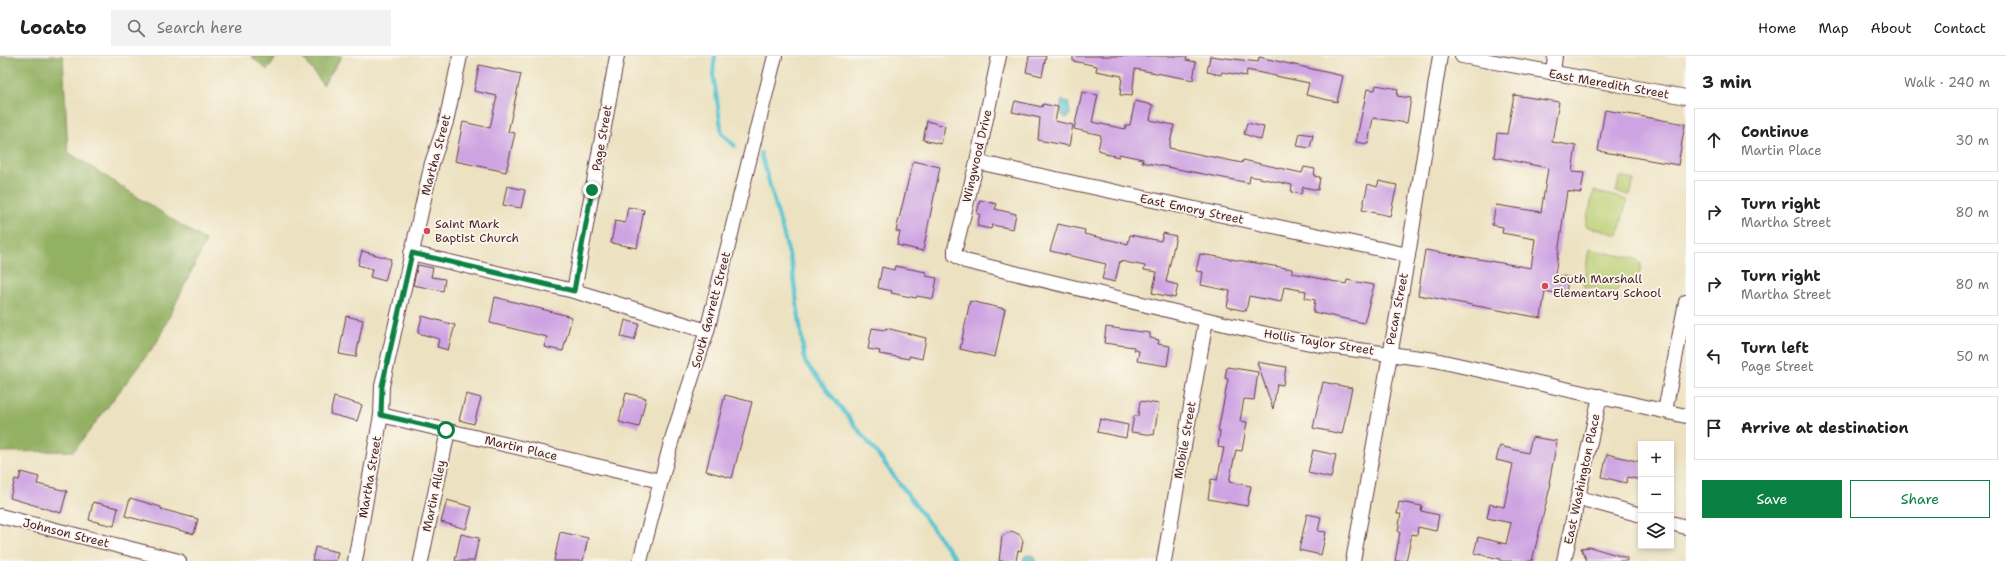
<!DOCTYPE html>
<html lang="en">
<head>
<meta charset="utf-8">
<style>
  body { margin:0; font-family:"Shantell Sans",sans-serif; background:#f2f2f2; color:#202124 }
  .controls { position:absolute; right:12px; bottom:12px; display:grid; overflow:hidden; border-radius:0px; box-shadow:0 2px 6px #0003 }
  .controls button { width:36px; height:36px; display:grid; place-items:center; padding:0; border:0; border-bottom:1px solid #e0e0e0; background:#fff; color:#202124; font:20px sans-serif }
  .stop { position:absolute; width:12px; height:12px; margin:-9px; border:3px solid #0b8043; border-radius:50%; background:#fff }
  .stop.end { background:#0b8043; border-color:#fff; box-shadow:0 1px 4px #0008 }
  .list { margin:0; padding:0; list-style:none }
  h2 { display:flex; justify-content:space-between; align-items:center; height:52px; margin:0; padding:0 16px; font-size:17px }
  h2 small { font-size:13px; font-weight:400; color:#757577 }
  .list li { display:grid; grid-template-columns:26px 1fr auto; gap:12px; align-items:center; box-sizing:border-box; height:64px; margin:0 8px 8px; padding:0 8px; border:1px solid #e0e0e0; border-radius:0px }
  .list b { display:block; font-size:15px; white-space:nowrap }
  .list p { margin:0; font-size:13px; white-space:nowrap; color:#757577 }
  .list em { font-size:13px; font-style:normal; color:#757577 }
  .actions { display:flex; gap:8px; padding:12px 16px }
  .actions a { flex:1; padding:9px 0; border:1px solid #0b8043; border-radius:0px; text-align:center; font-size:14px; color:#0b8043 }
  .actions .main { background:#0b8043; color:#fff }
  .icon { flex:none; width:22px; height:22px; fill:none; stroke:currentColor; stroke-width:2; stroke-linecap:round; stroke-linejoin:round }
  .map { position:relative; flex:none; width:1686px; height:505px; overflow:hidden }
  header { display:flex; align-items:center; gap:24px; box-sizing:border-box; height:56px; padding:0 20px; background:#fff; border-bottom:1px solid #e0e0e0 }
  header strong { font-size:19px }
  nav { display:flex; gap:22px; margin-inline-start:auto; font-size:14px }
  .search { width:280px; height:36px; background:#f2f2f2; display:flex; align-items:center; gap:10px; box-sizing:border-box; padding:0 14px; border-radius:0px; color:#757577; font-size:15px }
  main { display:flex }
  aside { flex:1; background:#fff }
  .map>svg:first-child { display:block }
  .green { fill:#bace71; stroke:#82764e }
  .forest { fill:#93b163; stroke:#6e6847 }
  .water { fill:#58c4d2; stroke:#51727e }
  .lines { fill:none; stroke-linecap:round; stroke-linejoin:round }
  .stream { stroke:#58c4d2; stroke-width:4 }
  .building { fill:#cda3e2 }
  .minor-casing { stroke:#623c42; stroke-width:16 }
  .minor { stroke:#fff; stroke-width:14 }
  .route { stroke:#0b8043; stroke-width:5 }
  .poi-dot { fill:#d1495b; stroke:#fbf7ec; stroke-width:1.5 }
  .labels { text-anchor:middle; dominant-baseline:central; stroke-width:3.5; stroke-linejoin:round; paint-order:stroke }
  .street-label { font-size:12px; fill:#4a1f2b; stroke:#fbf7ec }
  .poi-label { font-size:12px; fill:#4a1f2b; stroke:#fbf7ec; text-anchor:start }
</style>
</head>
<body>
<header>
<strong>Locato</strong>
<div class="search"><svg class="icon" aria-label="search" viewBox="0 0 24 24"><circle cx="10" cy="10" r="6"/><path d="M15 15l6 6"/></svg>Search here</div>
<nav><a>Home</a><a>Map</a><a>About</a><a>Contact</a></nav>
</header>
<main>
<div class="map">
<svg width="1686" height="505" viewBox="0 0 1686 505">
  <rect width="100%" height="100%" fill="#fbf7ec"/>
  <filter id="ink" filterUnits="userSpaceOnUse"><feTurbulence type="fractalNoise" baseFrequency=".025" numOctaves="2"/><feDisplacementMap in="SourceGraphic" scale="8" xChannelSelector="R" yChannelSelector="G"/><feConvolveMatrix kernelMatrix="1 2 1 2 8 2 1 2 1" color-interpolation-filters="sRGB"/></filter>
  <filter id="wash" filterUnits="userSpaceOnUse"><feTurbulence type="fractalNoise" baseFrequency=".012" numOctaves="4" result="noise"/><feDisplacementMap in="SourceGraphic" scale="16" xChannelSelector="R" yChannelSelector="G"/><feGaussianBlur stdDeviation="0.9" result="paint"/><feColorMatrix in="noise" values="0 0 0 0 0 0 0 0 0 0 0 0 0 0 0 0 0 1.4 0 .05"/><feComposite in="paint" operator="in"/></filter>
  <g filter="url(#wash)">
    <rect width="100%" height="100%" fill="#ece2c1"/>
    <!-- green -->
    <g class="green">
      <path d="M1620,121L1634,124L1630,139L1616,136Z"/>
      <path d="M1594,135L1627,144L1618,179L1585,170Z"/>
      <path d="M1589,193L1636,203L1641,208L1638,227L1635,229L1620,227L1618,235L1615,236L1583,230Z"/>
    </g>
    <!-- forest -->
    <g class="forest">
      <path d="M0,0H63L68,96L206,185L157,286L74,395L0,396Z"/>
      <path d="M251,0H277L267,14Z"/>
      <path d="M302,0H342L323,29Z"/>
    </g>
    <!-- water -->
    <g class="water">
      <path d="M1062,44L1068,46L1070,57L1069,61L1065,62C1060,58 1060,49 1062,44Z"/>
      <path d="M1029,499L1034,500L1037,505H1023L1025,500Z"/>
    </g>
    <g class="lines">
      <!-- stream -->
      <g class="stream">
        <path d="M715,0L713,17L722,78L735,90"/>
        <path d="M761,97L792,209L805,306L879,400L957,505"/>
      </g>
    </g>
    <g id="blocks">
      <!-- building -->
      <g class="building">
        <path d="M1029,0H1046L1042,20L1026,16Z"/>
        <path d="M1073,0H1187L1186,4L1196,6L1193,24L1135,13L1132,40L1120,39L1122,20L1096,15L1097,10L1073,5Z"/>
        <path d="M1210,0L1258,6L1259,1L1343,20L1337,46L1306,39L1309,27L1247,14L1246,20L1222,16L1221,19L1207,16Z"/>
        <path d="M479,9L521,18L508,76L515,77L506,116L455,105L463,66L490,72L497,40L474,35Z"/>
        <path d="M1376,29L1398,33L1397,40L1411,42L1407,67L1373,62L1368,88L1356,86L1367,33L1375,34Z"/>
        <path d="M1082,36L1098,39L1092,66L1125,73L1126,69H1130L1135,45L1153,49L1150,64L1174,69L1169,92L1242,107L1243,104L1302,117L1304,111L1315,113L1314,120L1320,121L1318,134L1303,131L1301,138L1291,136L1292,129L1250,120L1249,127L1142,106L1143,103L1119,98V101L1105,98V96L1098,94L1101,79L1074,73Z"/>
        <path d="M1514,39L1559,46L1552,86L1576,90L1572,116L1584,117L1581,137L1567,135L1555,219L1568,221L1566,239L1545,235L1541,262L1418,239L1425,194L1531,212L1535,183L1502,177L1503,171L1492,169L1496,149L1541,156L1548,112L1494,101L1497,77L1507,78Z"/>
        <path d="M1015,45L1042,51L1043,48L1058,51L1055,65L1073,69L1069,90L1038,84L1040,62L1012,56Z"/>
        <path d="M1605,54L1685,68L1678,109L1598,95Z"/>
        <path d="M927,65L945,70L941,88L923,84Z"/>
        <path d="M1247,67L1264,71L1261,84L1244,78Z"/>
        <path d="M1300,77L1313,79L1310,92L1297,90Z"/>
        <path d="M913,105L940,111L923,195L897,189L900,176L896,175Z"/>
        <path d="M1379,125L1397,129L1390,160L1362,154L1368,128L1377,131Z"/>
        <path d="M507,130L525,134L521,152L503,149Z"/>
        <path d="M980,144L997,148L995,153L1016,158L1013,173L992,169L991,173L977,170L980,158H977Z"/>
        <path d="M628,151L644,154L637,192L611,187L615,165L625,167Z"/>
        <path d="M1058,168L1085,174L1084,178L1128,188L1130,179L1161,185L1163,177L1176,180L1166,226L1178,229L1175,242L1152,237L1157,216L1144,214L1145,210L1120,205L1115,226L1102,223L1106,208L1050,195Z"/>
        <path d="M362,195L391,203L385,225L370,221L372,213L358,209Z"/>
        <path d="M1200,198L1292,213V217L1298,218L1346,228L1347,224L1374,229L1364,267L1313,256L1315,244L1305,242L1306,235L1284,231L1281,246L1249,240L1246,255L1227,251L1230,235L1201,229L1203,216L1196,215Z"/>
        <path d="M418,209L433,212L431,221L445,223L443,235L413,229Z"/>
        <path d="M895,210L926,216V220L937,222L933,243L917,240L916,242L891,237L892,235L878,232L882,211L894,214Z"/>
        <path d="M495,241L572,261L563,295L544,291L547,281L490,267Z"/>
        <path d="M970,245L1005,253L995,301L960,293Z"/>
        <path d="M346,260L363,264L356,301L339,298Z"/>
        <path d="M422,260L455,269L448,294L437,291L439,283L418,277Z"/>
        <path d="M625,264L639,268L634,284L621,281Z"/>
        <path d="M1106,271L1150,277V282L1159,284L1158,288L1170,290L1167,310L1137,305L1139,295L1134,294V291L1104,287Z"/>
        <path d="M872,272L885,274L886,272L926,282L922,303L909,300V303L898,301L879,298L880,295L868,293Z"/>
        <path d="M1257,306L1286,311L1283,329L1277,328L1273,353Z"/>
        <path d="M1227,311L1258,316L1254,344L1244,343L1240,365L1247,366L1242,395L1236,394L1229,426L1251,430L1247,450L1208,443L1211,423L1217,424L1224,392L1218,391L1220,375H1218L1228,323L1225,322Z"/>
        <path d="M1323,326L1352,332L1342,378L1313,372Z"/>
        <path d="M626,337L646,342L639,371L619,366Z"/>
        <path d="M466,338L481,342L474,368L459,364Z"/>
        <path d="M725,339L752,346L732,422L706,415Z"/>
        <path d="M334,341L362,349L357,365L330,358Z"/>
        <path d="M1140,345L1159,348L1154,379L1131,376L1134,360H1138Z"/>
        <path d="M1100,363L1128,369L1126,382L1097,376Z"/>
        <path d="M1532,381L1557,385L1549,427H1551L1532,505H1500V503L1474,497L1478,481L1506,488L1511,467L1487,462L1490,448L1504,451L1513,408L1496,404L1500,390L1528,397Z"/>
        <path d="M1313,394L1336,399L1331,422L1308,417Z"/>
        <path d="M1607,398L1641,406V424L1628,421L1626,427L1602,421Z"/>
        <path d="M21,416L39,421L37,428L67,435L61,457L10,442L15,423L19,424Z"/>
        <path d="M130,442L161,451V453L198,463L194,478L125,460Z"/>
        <path d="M447,444L472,451L466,473L441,466Z"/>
        <path d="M93,446L118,452L114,470L89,464Z"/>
        <path d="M1399,446L1422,450L1421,455L1439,459L1436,475L1418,471L1417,479L1412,478L1406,505H1395L1400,476L1398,475L1401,458H1397Z"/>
        <path d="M1307,458L1321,461L1318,475L1326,476L1321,499L1299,494Z"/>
        <path d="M1012,475L1020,479L1023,485L1021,495L1018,494L1016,505H999L1002,480Z"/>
        <path d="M560,476L588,482L583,505H554Z"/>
        <path d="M461,478L479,482L474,505H455Z"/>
        <path d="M315,491L338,496L336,505H312Z"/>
        <path d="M1590,491L1627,502V505H1587L1581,492Z"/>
      </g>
    </g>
  </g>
  <g filter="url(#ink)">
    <use href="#blocks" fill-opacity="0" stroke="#623c42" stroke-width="1"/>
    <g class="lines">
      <defs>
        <g id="minor">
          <path d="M999,0L977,106L955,193V199L965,205L1266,278L1320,289L1435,304L1686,360"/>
          <path d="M1462,0L1686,41"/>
          <path d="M1553,17L1555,0"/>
          <path d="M977,106L1408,199"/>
          <path d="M411,197L574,235L707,275"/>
          <path d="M574,235L617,0"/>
          <path d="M1665,355L1686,246"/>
          <path d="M381,359L660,425"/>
          <path d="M1579,442L1641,459"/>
          <path d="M0,460L179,505"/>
          <path d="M1671,467L1686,471"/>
          <path d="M355,505L381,359L382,330L432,107L446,66L460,0"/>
          <path d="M421,505L448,375"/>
          <path d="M640,505L672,383L707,275L775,0"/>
          <path d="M1164,505L1206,264"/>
          <path d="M1353,505L1408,199L1440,0"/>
          <path d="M1564,505L1600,340"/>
        </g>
      </defs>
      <!-- minor casing -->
      <use href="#minor" class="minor-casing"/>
      <!-- minor -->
      <use href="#minor" class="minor"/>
    </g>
  </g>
  <g class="lines" filter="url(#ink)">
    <!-- route -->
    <path class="route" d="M446,374L381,359L382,330L412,197L574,235L592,134"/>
  </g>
  <!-- markers -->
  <g class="poi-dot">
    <circle cx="427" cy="175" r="4"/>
    <circle cx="1545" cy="230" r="4"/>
  </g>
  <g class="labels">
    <!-- street labels -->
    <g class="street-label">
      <text transform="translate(1609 28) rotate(10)">East Meredith Street</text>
      <text transform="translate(602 82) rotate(-80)">Page Street</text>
      <text transform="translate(436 99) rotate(-75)">Martha Street</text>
      <text transform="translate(977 100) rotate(-77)">Wingwood Drive</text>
      <text transform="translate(1192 153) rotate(12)">East Emory Street</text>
      <text transform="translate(1397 253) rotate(-79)">Pecan Street</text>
      <text transform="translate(711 254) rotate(-75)">South Garrett Street</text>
      <text transform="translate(1319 286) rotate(9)">Hollis Taylor Street</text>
      <text transform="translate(1185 384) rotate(-80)">Mobile Street</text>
      <text transform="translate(521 392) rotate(13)">Martin Place</text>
      <text transform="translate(370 421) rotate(-80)">Martha Street</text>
      <text transform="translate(1582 423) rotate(-78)">East Washington Place</text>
      <text transform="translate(434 440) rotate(-78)">Martin Alley</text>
      <text transform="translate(66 477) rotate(14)">Johnson Street</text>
    </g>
    <!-- poi labels -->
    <g class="poi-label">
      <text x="435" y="168">Saint Mark<tspan x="435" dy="14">Baptist Church</tspan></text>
      <text x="1553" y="223">South Marshall<tspan x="1553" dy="14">Elementary School</tspan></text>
    </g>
  </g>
</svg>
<div class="controls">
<button>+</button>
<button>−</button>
<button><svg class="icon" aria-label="layers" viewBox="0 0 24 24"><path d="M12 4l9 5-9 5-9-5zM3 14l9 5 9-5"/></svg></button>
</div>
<div class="stop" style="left:446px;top:374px"></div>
<div class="stop end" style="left:592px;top:134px"></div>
</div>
<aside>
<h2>3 min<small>Walk · 240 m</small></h2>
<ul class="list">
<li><svg class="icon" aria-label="ahead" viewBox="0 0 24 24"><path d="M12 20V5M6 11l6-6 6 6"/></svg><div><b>Continue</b><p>Martin Place</p></div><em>30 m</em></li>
<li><svg class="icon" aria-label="right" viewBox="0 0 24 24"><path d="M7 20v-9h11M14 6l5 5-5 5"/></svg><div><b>Turn right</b><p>Martha Street</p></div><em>80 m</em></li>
<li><svg class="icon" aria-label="right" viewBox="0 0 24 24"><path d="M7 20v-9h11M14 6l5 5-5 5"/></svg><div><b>Turn right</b><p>Martha Street</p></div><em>80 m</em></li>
<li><svg class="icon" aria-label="left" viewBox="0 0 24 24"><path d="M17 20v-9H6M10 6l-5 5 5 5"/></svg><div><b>Turn left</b><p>Page Street</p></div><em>50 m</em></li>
<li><svg class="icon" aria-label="arrive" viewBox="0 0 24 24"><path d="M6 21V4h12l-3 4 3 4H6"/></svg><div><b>Arrive at destination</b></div></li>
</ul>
<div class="actions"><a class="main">Save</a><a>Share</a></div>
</aside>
</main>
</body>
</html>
